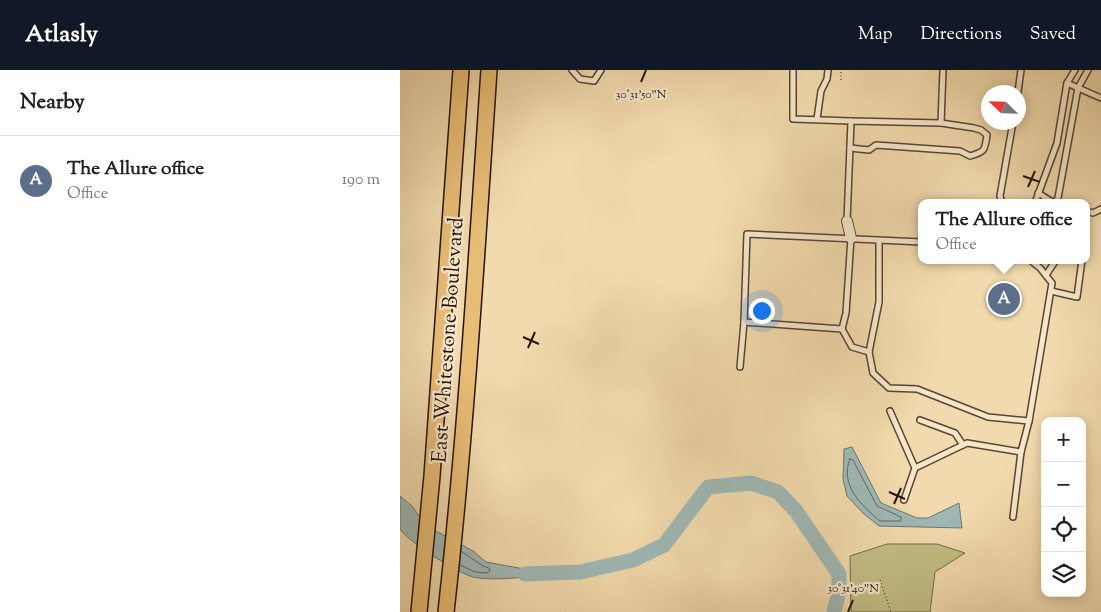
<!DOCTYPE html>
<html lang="en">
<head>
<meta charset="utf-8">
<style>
  body { margin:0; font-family:"Sorts Mill Goudy",serif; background:#f6f6f6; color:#222 }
  .controls { position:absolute; right:15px; bottom:15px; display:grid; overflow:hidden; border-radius:10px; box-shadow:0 2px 12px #0003 }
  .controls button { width:45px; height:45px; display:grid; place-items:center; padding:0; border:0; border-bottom:1px solid #e0e0e0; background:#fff; color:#222; font:25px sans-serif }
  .compass { position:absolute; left:581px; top:15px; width:45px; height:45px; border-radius:50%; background:#fff; box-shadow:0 2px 12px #0003; rotate:293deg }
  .you { position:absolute; left:361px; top:240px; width:18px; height:18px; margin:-12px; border:4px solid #fff; border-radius:50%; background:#1a73e8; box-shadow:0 0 0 8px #1a73e833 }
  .badge { display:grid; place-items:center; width:32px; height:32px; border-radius:50%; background:#111827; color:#fff; font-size:16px; font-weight:700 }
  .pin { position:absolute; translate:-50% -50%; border:2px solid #fff; box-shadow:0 1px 5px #0006 }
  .popup { position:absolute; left:518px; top:129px; width:172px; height:65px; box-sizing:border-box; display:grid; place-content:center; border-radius:10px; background:#fff; filter:drop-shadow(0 1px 4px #0005); font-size:16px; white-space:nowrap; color:#767676 }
  .popup b { font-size:19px; color:#222 }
  .popup::after { content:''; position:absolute; left:50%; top:100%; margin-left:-10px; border:10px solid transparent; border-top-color:#fff }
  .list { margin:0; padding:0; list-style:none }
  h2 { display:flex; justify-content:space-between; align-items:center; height:65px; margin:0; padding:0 20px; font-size:21px }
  h2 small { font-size:16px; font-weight:400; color:#767676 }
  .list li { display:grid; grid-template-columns:32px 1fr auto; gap:15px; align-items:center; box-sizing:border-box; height:90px; padding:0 20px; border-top:1px solid #e0e0e0 }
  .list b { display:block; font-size:19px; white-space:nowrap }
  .list p { margin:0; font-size:16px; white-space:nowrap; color:#767676 }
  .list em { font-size:16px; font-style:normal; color:#767676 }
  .icon { flex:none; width:28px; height:28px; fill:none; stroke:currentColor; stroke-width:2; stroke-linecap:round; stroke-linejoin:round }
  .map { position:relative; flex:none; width:701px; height:542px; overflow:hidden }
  header { display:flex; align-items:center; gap:30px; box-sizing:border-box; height:70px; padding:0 25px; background:#111827; color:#fff }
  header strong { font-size:24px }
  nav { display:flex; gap:28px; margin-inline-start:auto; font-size:18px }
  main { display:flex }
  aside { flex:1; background:#fff }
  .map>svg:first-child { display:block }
  .green { fill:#c2bd84; stroke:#746848 }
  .water { fill:#9fb8b5; stroke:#6f7671 }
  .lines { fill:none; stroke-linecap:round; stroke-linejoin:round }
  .shore { stroke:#626660; stroke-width:1 }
  .stream { stroke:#6f7671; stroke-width:2.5 }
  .river { stroke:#9fb8b5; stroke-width:15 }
  .lane-casing { stroke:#594534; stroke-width:8 }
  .street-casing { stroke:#594534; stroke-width:12 }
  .primary-casing { stroke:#26130b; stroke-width:18 }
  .path { stroke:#26130b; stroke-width:1; stroke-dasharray:1 2.5; stroke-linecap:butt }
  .lane { stroke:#f6e7ca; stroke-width:5 }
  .street { stroke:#f6e7ca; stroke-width:10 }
  .primary { stroke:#e8bd76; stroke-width:15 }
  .ticks { fill:none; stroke:#26130b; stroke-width:2 }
  .labels { text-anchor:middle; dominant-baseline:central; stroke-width:4.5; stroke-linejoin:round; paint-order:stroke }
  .street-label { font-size:21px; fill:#26130b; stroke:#f6e7ca }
  .ticks-label { font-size:12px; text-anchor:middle; fill:#26130b; stroke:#f6e7ca; stroke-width:4.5; stroke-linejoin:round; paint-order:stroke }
</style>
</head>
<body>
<header>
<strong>Atlasly</strong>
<nav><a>Map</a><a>Directions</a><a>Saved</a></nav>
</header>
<main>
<aside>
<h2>Nearby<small></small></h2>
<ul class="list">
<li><span class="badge" style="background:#5c6f8a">A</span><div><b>The Allure office</b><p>Office</p></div><em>190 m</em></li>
</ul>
</aside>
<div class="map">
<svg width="701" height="542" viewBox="0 0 701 542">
  <rect width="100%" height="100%" fill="#f1daad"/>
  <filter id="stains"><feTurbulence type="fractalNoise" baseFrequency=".004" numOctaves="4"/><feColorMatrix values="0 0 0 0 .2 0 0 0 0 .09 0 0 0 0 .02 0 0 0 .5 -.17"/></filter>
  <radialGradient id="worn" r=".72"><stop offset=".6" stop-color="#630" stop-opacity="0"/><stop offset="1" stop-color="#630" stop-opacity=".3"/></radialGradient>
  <!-- green -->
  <path class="green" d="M487,474H537L565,483L535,502L530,542H451L450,486Z"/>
  <!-- water -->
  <g class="water">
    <path d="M452,377L481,433L517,448H528L559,433L562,458L479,456L464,444L447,426L443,409L444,379Z"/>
    <path d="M0,426L13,437L25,455L73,481L86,492L146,503C130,508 89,511 73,507C56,502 10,473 0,459Z"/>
  </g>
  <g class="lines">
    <!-- shore -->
    <g class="shore">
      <path d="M450,389L453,390L477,436L501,447V451H480C462,436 439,415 450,389Z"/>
      <path d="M60,495L75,502L87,503L90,501L89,498L83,496L61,481"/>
    </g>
    <!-- stream -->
    <path class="stream" d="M436,535L440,542"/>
    <!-- river -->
    <path class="river" d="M125,504L180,502L233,490L264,475L308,417L351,413L378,422L396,441L439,504V521L434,542"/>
    <defs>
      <g id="lane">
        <path d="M172,0L180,9L194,11L201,0"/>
        <path d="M393,0V49L451,51"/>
        <path d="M667,13L701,28"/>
        <path d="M618,22L621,0"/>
        <path d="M417,49L421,21L427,9L428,0"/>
        <path d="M450,78L469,80L476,75L560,81L570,86C585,82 585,80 587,65L581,60L574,58L541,53"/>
        <path d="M638,123L654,133"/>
        <path d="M602,133L600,126L613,52"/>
        <path d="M635,133L657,73L667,13L675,0"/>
        <path d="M655,133L658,128L678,18L688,0"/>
        <path d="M686,141L693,143L701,139"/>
        <path d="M447,151L451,51L541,53L543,0"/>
        <path d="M451,168L446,243L442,259L452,277L469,282"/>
        <path d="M479,171V232L469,282L473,303L489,318L517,319L588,347L629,351"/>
        <path d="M646,205L656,190"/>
        <path d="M651,221L677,227L682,190"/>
        <path d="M344,252L442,259"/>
        <path d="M340,297L344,252L347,164L522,172"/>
        <path d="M490,341L515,398L567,373L621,382"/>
        <path d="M520,350L555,363L563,375"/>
        <path d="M504,430L515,398"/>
        <path d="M613,447L621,382L629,351L652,213L640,198L630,190"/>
      </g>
      <path id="street" d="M447,151L451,168"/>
      <g id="primary">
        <path d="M19,542L32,406L61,0"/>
        <path d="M46,542C66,362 77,181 89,0"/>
      </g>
    </defs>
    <!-- lane casing -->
    <use href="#lane" class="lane-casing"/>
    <!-- street casing -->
    <use href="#street" class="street-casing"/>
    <!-- primary casing -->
    <use href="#primary" class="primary-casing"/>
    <!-- path -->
    <g class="path">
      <path d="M441,10V0"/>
      <path d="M480,510L491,542"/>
    </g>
    <!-- lane -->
    <use href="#lane" class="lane"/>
    <!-- street -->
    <use href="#street" class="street"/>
    <!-- primary -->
    <use href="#primary" class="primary"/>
  </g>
  <!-- ticks -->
  <path class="ticks" d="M241,12L246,0M623,106L640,112M628,117L635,101M123,267L139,274M128,278L135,262M489,422L505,429M494,434L501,418M448,542L453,530"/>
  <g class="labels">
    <!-- street labels -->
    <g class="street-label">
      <text transform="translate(49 270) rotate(-86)">East Whitestone Boulevard</text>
    </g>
  </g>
  <g class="ticks-label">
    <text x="241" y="28">30°31'50"N</text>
    <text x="453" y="522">30°31'40"N</text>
  </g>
  <rect width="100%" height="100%" filter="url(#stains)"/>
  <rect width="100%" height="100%" fill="url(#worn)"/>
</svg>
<div class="controls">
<button>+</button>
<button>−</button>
<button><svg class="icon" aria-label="locate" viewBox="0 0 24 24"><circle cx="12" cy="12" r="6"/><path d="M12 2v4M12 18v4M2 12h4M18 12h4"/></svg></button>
<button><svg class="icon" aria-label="layers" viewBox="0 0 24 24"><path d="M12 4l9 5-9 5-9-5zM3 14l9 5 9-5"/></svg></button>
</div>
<svg class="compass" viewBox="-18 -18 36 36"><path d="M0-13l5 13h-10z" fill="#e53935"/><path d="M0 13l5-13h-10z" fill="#767676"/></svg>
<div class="you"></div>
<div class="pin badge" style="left:604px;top:229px;background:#5c6f8a">A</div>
<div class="popup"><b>The Allure office</b>Office</div>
</div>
</main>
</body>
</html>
